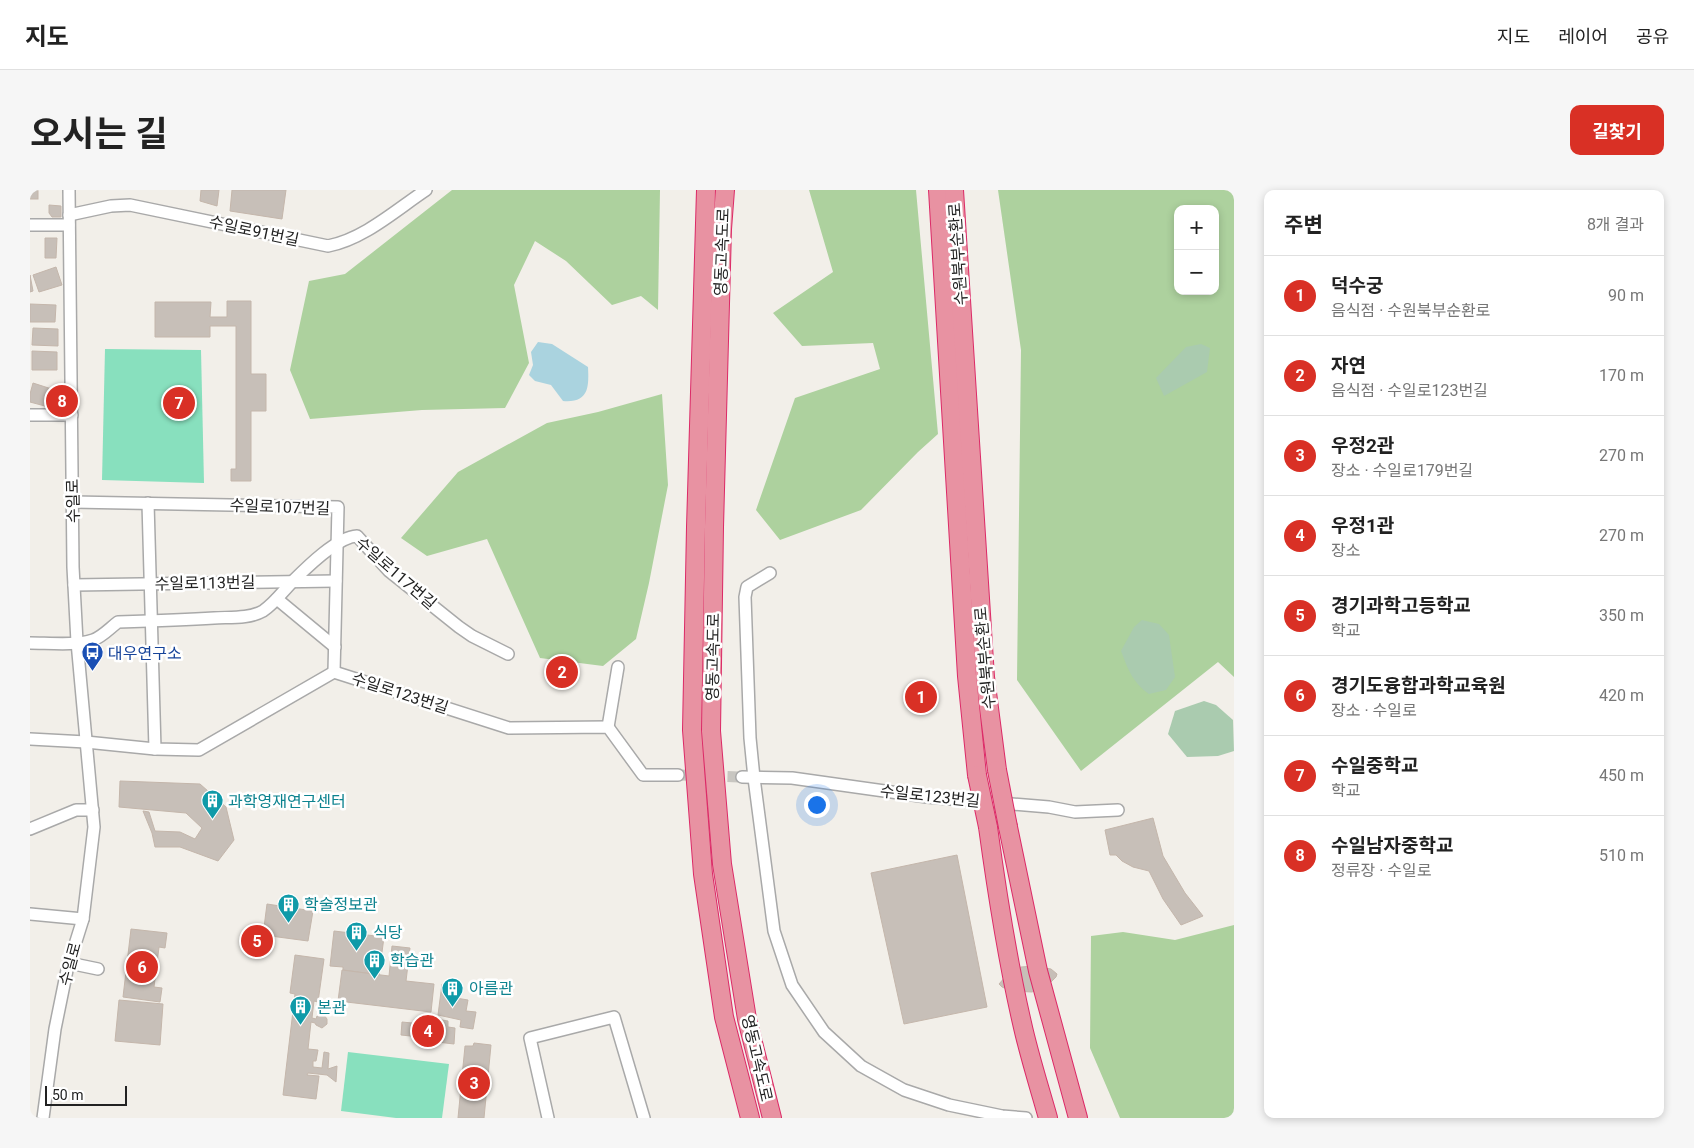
<!DOCTYPE html>
<html lang="ko">
<head>
<meta charset="utf-8">
<style>
  body { margin:0; font-family:Roboto,"Noto Sans KR",sans-serif; background:#f6f6f6; color:#222 }
  .controls { position:absolute; right:15px; top:15px; display:grid; overflow:hidden; border-radius:10px; box-shadow:0 2px 8px #0003 }
  .controls button { width:45px; height:45px; display:grid; place-items:center; padding:0; border:0; border-bottom:1px solid #e0e0e0; background:#fff; color:#222; font:25px sans-serif }
  .scale { position:absolute; left:15px; bottom:12px; width:82px; box-sizing:border-box; padding-left:5px; border:2px solid #222; border-top:0; font-size:14px; line-height:18px; white-space:nowrap; color:#222; -webkit-text-stroke:4px #fff; paint-order:stroke }
  .you { position:absolute; left:786px; top:614px; width:18px; height:18px; margin:-12px; border:4px solid #fff; border-radius:50%; background:#1a73e8; box-shadow:0 0 0 8px #1a73e833 }
  .badge { display:grid; place-items:center; width:32px; height:32px; border-radius:50%; background:#d93025; color:#fff; font-size:16px; font-weight:700 }
  .pin { position:absolute; translate:-50% -50%; border:2px solid #fff; box-shadow:0 1px 5px #0006 }
  .list { margin:0; padding:0; list-style:none }
  h2 { display:flex; justify-content:space-between; align-items:center; height:65px; margin:0; padding:0 20px; font-size:21px }
  h2 small { font-size:16px; font-weight:400; color:#767676 }
  .list li { display:grid; grid-template-columns:32px 1fr auto; gap:15px; align-items:center; box-sizing:border-box; height:80px; padding:0 20px; border-top:1px solid #e0e0e0 }
  .list b { display:block; font-size:19px; white-space:nowrap }
  .list p { margin:0; font-size:16px; white-space:nowrap; color:#767676 }
  .list em { font-size:16px; font-style:normal; color:#767676 }
  .map { position:relative; flex:none; width:1204px; height:928px; overflow:hidden; border-radius:10px }
  header { display:flex; align-items:center; gap:30px; box-sizing:border-box; height:70px; padding:0 25px; background:#fff; border-bottom:1px solid #e0e0e0 }
  header strong { font-size:24px }
  nav { display:flex; gap:28px; margin-inline-start:auto; font-size:18px }
  .intro { display:flex; align-items:center; justify-content:space-between; box-sizing:border-box; height:120px; padding:0 30px }
  h1 { margin:0; font-size:35px }
  .button { padding:12px 22px; border-radius:10px; background:#d93025; color:#fff; font-size:18px; font-weight:700 }
  main { display:flex; gap:30px; padding:0 30px }
  aside { flex:1; background:#fff; border-radius:10px; box-shadow:0 2px 8px #0003 }
  .map>svg:first-child { display:block }
  .forest { fill:#add19e; fill-rule:evenodd }
  .cemetery { fill:#aacbaf }
  .pitch { fill:#88e0be }
  .water { fill:#aad3df }
  .building { fill:#c7bfb8; stroke:#c4b6ab }
  .lines { fill:none; stroke-linecap:round; stroke-linejoin:round }
  .minor-tunnel { stroke:#c8c6c1; stroke-width:11; stroke-dasharray:11 5.5; stroke-linecap:butt }
  .minor-casing { stroke:#a9a9a9; stroke-width:14 }
  .highway-casing { stroke:#dc2a67; stroke-width:20 }
  .minor { stroke:#fff; stroke-width:11 }
  .highway { stroke:#e892a2; stroke-width:18 }
  .highway-bridge-casing { stroke:#dc2a67; stroke-width:20; stroke-linecap:butt }
  .highway-bridge { stroke:#e892a2; stroke-width:18 }
  .labels { text-anchor:middle; dominant-baseline:central; stroke-width:5; stroke-linejoin:round; paint-order:stroke }
  .street-label { font-size:16px; fill:#222; stroke:#fff }
  .transit-label { font-size:16px; fill:#164399; stroke:#fff; text-anchor:start }
  .culture-label { font-size:16px; fill:#0d838f; stroke:#fff; text-anchor:start }
</style>
</head>
<body>
<header>
<strong>지도</strong>
<nav><a>지도</a><a>레이어</a><a>공유</a></nav>
</header>
<div class="intro"><h1>오시는 길</h1><a class="button">길찾기</a></div>
<main>
<div class="map">
<svg width="1204" height="928" viewBox="0 0 1204 928">
  <rect width="100%" height="100%" fill="#f2efe9"/>
  <!-- forest -->
  <g class="forest">
    <path d="M422,0H630L628,120L611,106L582,115L536,71L505,51L484,95L499,173L475,218L392,220L280,229L260,180L279,91L315,84Z"/>
    <path d="M779,0H886L908,244L888,262L831,320L750,350L726,320L765,208L850,179L843,153L772,156L743,123L803,82Z"/>
    <path d="M968,0H1204V487L1188,472L1051,581L987,490L991,160ZM1148,19H1185V101H1148Z"/>
    <path d="M632,204L638,295L619,393L606,449L573,476L510,468L457,349L397,366L371,348L428,282L517,233L568,222Z"/>
    <path d="M1204,735V928H1090L1060,858L1061,746L1093,742L1145,750Z"/>
  </g>
  <!-- cemetery -->
  <g class="cemetery">
    <path d="M1171,154L1180,158L1177,182L1134,206L1126,188L1156,157Z"/>
    <path d="M1112,430L1129,434L1139,445L1145,487L1136,500L1119,504C1102,492 1098,479 1091,461L1104,437Z"/>
    <path d="M1174,511L1186,515L1203,530L1204,561L1188,566L1157,567L1138,544L1145,521Z"/>
  </g>
  <!-- pitch -->
  <g class="pitch">
    <path d="M75,159L171,160L174,293L72,290Z"/>
    <path d="M318,862L419,874L412,928H366L311,921Z"/>
  </g>
  <!-- water -->
  <path class="water" d="M508,152L522,154L558,177C559,197 559,213 533,211L521,195L505,191L499,185L503,175L501,162Z"/>
  <!-- building -->
  <g class="building">
    <rect x="0" y="0" width="8" height="9"/>
    <path d="M171,0H189L187,16L170,11Z"/>
    <path d="M202,0H256L252,29L200,21Z"/>
    <path d="M19,15L31,16V27H22L19,23Z"/>
    <path d="M15,48H27L26,68H15Z"/>
    <path d="M26,77L32,95L9,102L3,85Z"/>
    <path d="M0,85L3,101L0,102Z"/>
    <path d="M197,111H221V184H236V221H221V291H201V279H206V136H180V147H125V112H181L180,127H197Z"/>
    <path d="M0,114L26,115L25,132H0Z"/>
    <path d="M3,138L28,139V156L2,155Z"/>
    <path d="M2,161L27,162V180H2Z"/>
    <path d="M3,193L31,202L26,219L0,212V204Z"/>
    <path d="M90,591L170,594L196,617L204,650L188,671L150,657H125L122,643L113,621L119,622L125,641L150,642L165,649L172,638L156,623L89,617Z"/>
    <path d="M1123,628L1133,666L1155,703L1173,726L1151,735L1133,709L1119,681L1103,677L1092,671L1086,665H1080L1075,640Z"/>
    <path d="M927,665L957,817L874,834L841,683Z"/>
    <path d="M237,714L283,721L278,751L233,745Z"/>
    <path d="M101,739L137,743L135,758L129,757L124,797L132,798L130,812L93,807Z"/>
    <path d="M304,741L354,747L349,785L313,780V777L300,776Z"/>
    <path d="M362,756L380,758L376,791L404,794L401,822L308,811L312,780L359,786Z"/>
    <path d="M265,765L294,769L288,812L284,811L282,828L286,829L287,826L294,825L297,829V834L292,838L286,835L285,833L281,832L278,859L288,860L286,871H283V877L292,878L294,862L299,863L298,879L307,876L306,892L297,885L278,883L277,885L289,886L286,909L253,905L265,804L260,803Z"/>
    <path d="M1004,776L1021,779L1027,784L1026,787L1018,795L1002,802L982,801L972,797L969,794L976,786L985,780L991,777Z"/>
    <path d="M412,794L427,796L426,808L438,810L436,821L446,822L443,839L430,837L431,830L408,825Z"/>
    <path d="M89,810L133,814L130,855L85,851Z"/>
    <path d="M400,828L418,831V837L425,838L424,854L390,850V847L371,845L372,832L392,834L393,830L399,831Z"/>
    <path d="M444,853L461,855L454,928H428L435,856H443Z"/>
  </g>
  <g class="lines">
    <!-- minor-tunnel -->
    <path class="minor-tunnel" d="M648,585L712,587"/>
    <defs>
      <g id="minor">
        <path d="M39,25L81,16L100,15L298,56C334,49 366,20 396,0"/>
        <path d="M0,35H39"/>
        <path d="M0,225H42"/>
        <path d="M43,312L308,317L304,482"/>
        <path d="M118,313L125,559"/>
        <path d="M740,383L717,397L715,407L720,548L724,588L744,741L762,795L794,842L831,876L874,900L919,915L972,926L996,928"/>
        <path d="M44,395L306,391"/>
        <path d="M247,409L305,457"/>
        <path d="M0,453C18,453 46,456 63,450C72,447 80,438 88,432C120,431 152,430 184,428C199,427 219,429 233,421C245,413 253,401 263,391C277,377 307,347 327,346L359,381L429,437L442,446L478,464"/>
        <path d="M578,537L588,477"/>
        <path d="M0,549L56,552L125,559L169,560L304,482L479,538L578,537L613,585H648"/>
        <path d="M712,587L762,588L897,607L1019,617L1045,622L1088,620"/>
        <path d="M0,639L46,620H63"/>
        <path d="M0,724L53,729"/>
        <path d="M39,773L68,779"/>
        <path d="M13,928L25,839L37,780L53,729L64,637L47,452L43,377L39,0"/>
        <path d="M518,928L500,848L584,827L614,928"/>
      </g>
      <g id="highway">
        <path d="M676,0L666,337L662,540L673,684L694,827L720,928"/>
        <path d="M695,0L692,39L684,337L681,541L692,674L717,829L742,928"/>
        <path d="M908,0L937,486L947,585"/>
        <path d="M924,0L955,487L967,580"/>
        <path d="M958,637C967,703 977,768 992,833C999,865 1009,896 1018,928"/>
        <path d="M978,637L1008,781L1048,928"/>
      </g>
    </defs>
    <!-- minor casing -->
    <use href="#minor" class="minor-casing"/>
    <!-- highway casing -->
    <use href="#highway" class="highway-casing"/>
    <!-- minor -->
    <use href="#minor" class="minor"/>
    <!-- highway -->
    <use href="#highway" class="highway"/>
    <defs>
      <g id="highway-bridge">
        <path d="M967,580L978,637"/>
        <path d="M947,585L958,637"/>
      </g>
    </defs>
    <!-- highway-bridge casing -->
    <use href="#highway-bridge" class="highway-bridge-casing"/>
    <!-- highway-bridge -->
    <use href="#highway-bridge" class="highway-bridge"/>
  </g>
  <!-- icons -->
  <defs>
    <symbol id="bus-pin" viewBox="-11 -11 22 30"><path d="M0 17L-7.5 6A9.5 9.5 0 1 1 7.5 6Z" fill="#1a4fb4" stroke="#fff"/><path d="M-5-6H5V4H4V6H2V4H-2V6H-4V4H-5ZM-3.5-4V0h7V-4ZM-3.5 1.2v1.5H-2V1.2ZM2 1.2v1.5H3.5V1.2Z" fill="#fff"/></symbol>
    <symbol id="building-pin" viewBox="-11 -11 22 30"><path d="M0 17L-7.5 6A9.5 9.5 0 1 1 7.5 6Z" fill="#0f9aa8" stroke="#fff"/><path d="M-4-6H4V6H1V3H-1V6H-4ZM-2.5-4.3h1.7v1.8h-1.7ZM.8-4.3h1.7v1.8H.8ZM-2.5-1h1.7V.8h-1.7ZM.8-1h1.7V.8H.8Z" fill="#fff"/></symbol>
  </defs>
  <g fill-rule="evenodd">
    <use href="#bus-pin" x="50" y="450" width="25" height="34"/>
    <use href="#building-pin" x="170" y="598" width="25" height="34"/>
    <use href="#building-pin" x="246" y="702" width="25" height="34"/>
    <use href="#building-pin" x="314" y="730" width="25" height="34"/>
    <use href="#building-pin" x="332" y="758" width="25" height="34"/>
    <use href="#building-pin" x="410" y="786" width="25" height="34"/>
    <use href="#building-pin" x="258" y="804" width="25" height="34"/>
  </g>
  <g class="labels">
    <!-- street labels -->
    <g class="street-label">
      <text transform="translate(224 41) rotate(12)">수일로91번길</text>
      <text transform="translate(692 62) rotate(-88)">영동고속도로</text>
      <text transform="translate(928 64) rotate(-94)">수원북부순환로</text>
      <text transform="translate(43 311) rotate(-91)">수일로</text>
      <text transform="translate(250 317) rotate(2)">수일로107번길</text>
      <text transform="translate(366 383) rotate(41)">수일로117번길</text>
      <text transform="translate(175 393) rotate(-1)">수일로113번길</text>
      <text transform="translate(683 467) rotate(-89)">영동고속도로</text>
      <text transform="translate(955 468) rotate(-95)">수원북부순환로</text>
      <text transform="translate(370 503) rotate(18)">수일로123번길</text>
      <text transform="translate(900 606) rotate(6)">수일로123번길</text>
      <text transform="translate(40 774) rotate(-75)">수일로</text>
      <text transform="translate(727 868) rotate(77)">영동고속도로</text>
    </g>
    <!-- transit labels -->
    <g class="transit-label">
      <text x="78" y="463">대우연구소</text>
    </g>
    <!-- culture labels -->
    <g class="culture-label">
      <text x="198" y="611">과학영재연구센터</text>
      <text x="274" y="714">학술정보관</text>
      <text x="343" y="742">식당</text>
      <text x="360" y="770">학습관</text>
      <text x="439" y="798">아름관</text>
      <text x="287" y="817">본관</text>
    </g>
  </g>
</svg>
<div class="controls">
<button>+</button>
<button>−</button>
</div>
<div class="scale">50 m</div>
<div class="you"></div>
<div class="pin badge" style="left:891px;top:507px">1</div>
<div class="pin badge" style="left:532px;top:482px">2</div>
<div class="pin badge" style="left:444px;top:893px">3</div>
<div class="pin badge" style="left:398px;top:841px">4</div>
<div class="pin badge" style="left:227px;top:751px">5</div>
<div class="pin badge" style="left:112px;top:777px">6</div>
<div class="pin badge" style="left:149px;top:213px">7</div>
<div class="pin badge" style="left:32px;top:211px">8</div>
</div>
<aside>
<h2>주변<small>8개 결과</small></h2>
<ul class="list">
<li><span class="badge">1</span><div><b>덕수궁</b><p>음식점 · 수원북부순환로</p></div><em>90 m</em></li>
<li><span class="badge">2</span><div><b>자연</b><p>음식점 · 수일로123번길</p></div><em>170 m</em></li>
<li><span class="badge">3</span><div><b>우정2관</b><p>장소 · 수일로179번길</p></div><em>270 m</em></li>
<li><span class="badge">4</span><div><b>우정1관</b><p>장소</p></div><em>270 m</em></li>
<li><span class="badge">5</span><div><b>경기과학고등학교</b><p>학교</p></div><em>350 m</em></li>
<li><span class="badge">6</span><div><b>경기도융합과학교육원</b><p>장소 · 수일로</p></div><em>420 m</em></li>
<li><span class="badge">7</span><div><b>수일중학교</b><p>학교</p></div><em>450 m</em></li>
<li><span class="badge">8</span><div><b>수일남자중학교</b><p>정류장 · 수일로</p></div><em>510 m</em></li>
</ul>
</aside>
</main>
</body>
</html>
